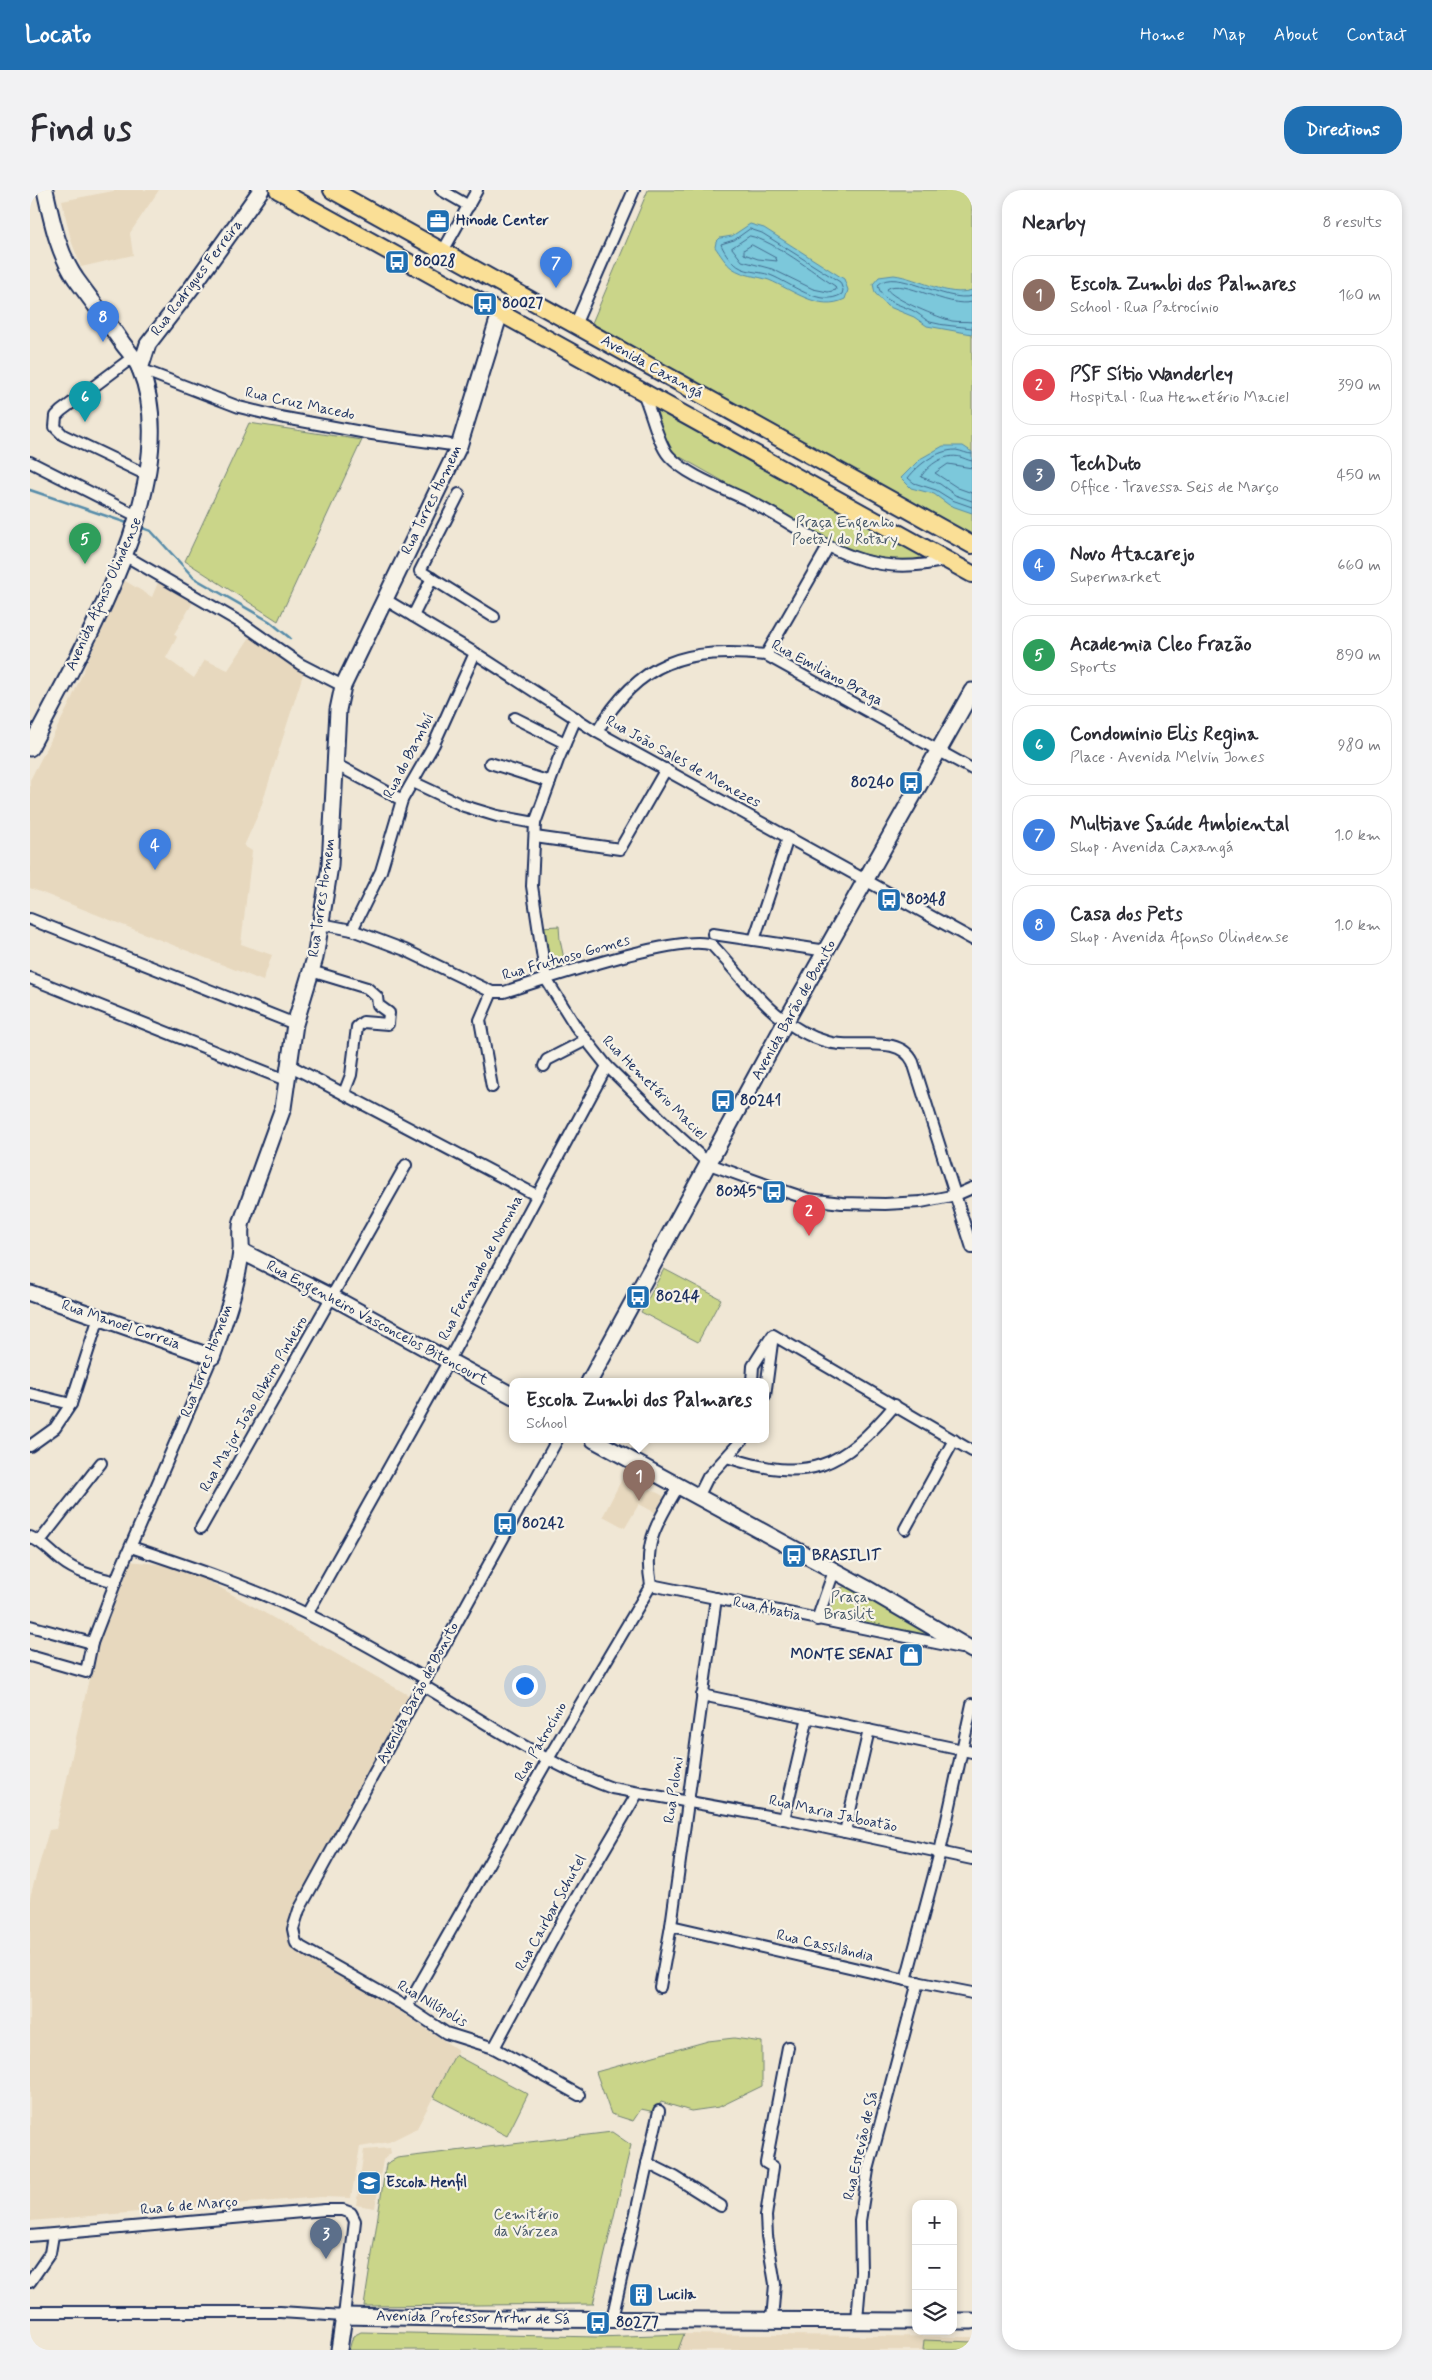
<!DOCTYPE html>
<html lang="en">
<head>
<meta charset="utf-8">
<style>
  body { margin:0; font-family:Mynerve,sans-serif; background:#f2f2f3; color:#2b2b33 }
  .controls { position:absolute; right:15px; bottom:15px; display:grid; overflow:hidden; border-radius:10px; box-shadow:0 2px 8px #0003 }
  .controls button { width:45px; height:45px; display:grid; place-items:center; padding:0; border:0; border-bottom:1px solid #e1e1e2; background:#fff; color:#2b2b33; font:25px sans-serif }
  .you { position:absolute; left:494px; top:1495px; width:18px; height:18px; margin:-12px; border:4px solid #fff; border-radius:50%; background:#1a73e8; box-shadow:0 0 0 8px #1a73e833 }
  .badge { display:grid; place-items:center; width:32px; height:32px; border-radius:50%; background:#1f6fb2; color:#fff; font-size:16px; font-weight:700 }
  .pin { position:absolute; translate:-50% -41px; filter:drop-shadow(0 1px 2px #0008) }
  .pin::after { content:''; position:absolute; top:26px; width:18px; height:15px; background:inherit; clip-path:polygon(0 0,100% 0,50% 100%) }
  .popup { position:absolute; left:479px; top:1188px; width:260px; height:65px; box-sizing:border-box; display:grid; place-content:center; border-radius:10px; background:#fff; filter:drop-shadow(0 1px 4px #0005); font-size:16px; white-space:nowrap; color:#7c7c81 }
  .popup b { font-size:19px; color:#2b2b33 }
  .popup::after { content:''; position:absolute; left:50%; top:100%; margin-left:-10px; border:10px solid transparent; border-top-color:#fff }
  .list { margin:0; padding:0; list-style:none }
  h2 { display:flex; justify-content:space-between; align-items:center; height:65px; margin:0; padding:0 20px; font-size:21px }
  h2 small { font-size:16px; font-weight:400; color:#7c7c81 }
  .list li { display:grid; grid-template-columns:32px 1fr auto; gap:15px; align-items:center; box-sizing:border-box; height:80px; margin:0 10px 10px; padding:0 10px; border:1px solid #e1e1e2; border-radius:20px }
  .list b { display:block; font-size:19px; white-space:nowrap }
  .list p { margin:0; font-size:16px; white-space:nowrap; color:#7c7c81 }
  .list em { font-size:16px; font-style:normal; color:#7c7c81 }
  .icon { flex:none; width:28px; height:28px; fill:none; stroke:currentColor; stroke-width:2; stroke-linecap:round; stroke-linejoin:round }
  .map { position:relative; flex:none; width:942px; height:2160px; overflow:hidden; border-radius:20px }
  header { display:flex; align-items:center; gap:30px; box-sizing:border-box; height:70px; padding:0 25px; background:#1f6fb2; color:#fff }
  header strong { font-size:24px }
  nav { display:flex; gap:28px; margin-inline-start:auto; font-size:18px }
  .intro { display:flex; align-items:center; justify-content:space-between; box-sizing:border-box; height:120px; padding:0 30px }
  h1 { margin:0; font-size:35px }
  .button { padding:12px 22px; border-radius:20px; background:#1f6fb2; color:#fff; font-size:18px; font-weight:700 }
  main { display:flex; gap:30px; padding:0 30px }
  aside { flex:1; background:#fff; border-radius:20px; box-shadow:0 2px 8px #0003 }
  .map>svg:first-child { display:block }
  .built { fill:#e7d8be }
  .green { fill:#cad589; stroke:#728274 }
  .water { fill:#7cc8db; stroke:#558ba9 }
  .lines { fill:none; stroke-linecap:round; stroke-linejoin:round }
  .shore { stroke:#426c90; stroke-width:1 }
  .stream { stroke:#558ba9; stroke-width:2.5 }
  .street-casing { stroke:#1b2f5e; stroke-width:14 }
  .secondary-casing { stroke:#1b2f5e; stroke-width:19 }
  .primary-casing { stroke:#1b2f5e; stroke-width:20 }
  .street { stroke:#f7f3e8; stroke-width:10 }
  .secondary { stroke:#f7f3e8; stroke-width:15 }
  .primary { stroke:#fadf96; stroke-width:16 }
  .labels { text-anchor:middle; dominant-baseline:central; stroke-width:4.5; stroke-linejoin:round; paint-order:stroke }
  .poi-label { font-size:15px; font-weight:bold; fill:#1b2f5e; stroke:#f7f3e8; text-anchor:start }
  .street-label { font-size:15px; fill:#1b2f5e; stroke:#f7f3e8 }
  .park-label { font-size:15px; fill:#475869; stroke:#f7f3e8 }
</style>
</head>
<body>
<header>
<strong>Locato</strong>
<nav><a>Home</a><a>Map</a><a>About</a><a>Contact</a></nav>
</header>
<div class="intro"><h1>Find us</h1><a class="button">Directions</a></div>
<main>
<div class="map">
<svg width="942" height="2160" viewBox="0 0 942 2160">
  <rect width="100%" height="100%" fill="#f0e7d5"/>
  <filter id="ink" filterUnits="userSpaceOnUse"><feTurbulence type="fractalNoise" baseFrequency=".02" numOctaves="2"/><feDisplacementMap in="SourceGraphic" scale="10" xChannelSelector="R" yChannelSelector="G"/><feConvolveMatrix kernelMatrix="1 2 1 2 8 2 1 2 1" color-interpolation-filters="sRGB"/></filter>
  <g filter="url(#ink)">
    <!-- built -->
    <g class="built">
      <path d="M88,0H129L100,43L103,65L51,77L41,50L32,11Z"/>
      <path d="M92,389L122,407L129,390L165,409L144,444L147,447L136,468L164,488L175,470L198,480L220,447L274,481L230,620L214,656L222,661L211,754L242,765L233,791L0,698V590L39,515Z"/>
      <path d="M594,1285L639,1309L630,1325L609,1314L595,1338L573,1326Z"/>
      <path d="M99,1371L154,1377L387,1510L258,1746L428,1860L387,1938L359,1952L330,1957L321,2008L291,2007L0,2031V1707L19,1640L26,1639L65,1461Z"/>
      <path d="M360,1958L361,1963L353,1970L345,2018L326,2015L334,1960Z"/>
      <path d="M331,2142L567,2147L654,2144L942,2147V2160H319L323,2146Z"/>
    </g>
    <!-- green -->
    <g class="green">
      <path d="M618,0H942V347L730,232L562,133Z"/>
      <path d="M626,218L897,369L880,371L856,369L813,359L645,264L635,252L624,220Z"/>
      <path d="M219,233L332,250L248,431L155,371Z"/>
      <path d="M529,736L530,750L536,778L520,784L510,737Z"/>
      <path d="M634,1079L691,1109L668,1152L611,1122Z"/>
      <path d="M816,1396L912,1450L797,1426L809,1399Z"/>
      <path d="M704,1848L732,1852V1896L689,1917L661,1921L631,1912L625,1922L611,1919L603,1931L581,1924L566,1882L678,1851Z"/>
      <path d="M425,1865L498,1904L477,1946L403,1907Z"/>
      <path d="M582,1942L601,1955L563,2114L334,2116L356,1974L367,1968Z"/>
      <path d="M331,2142L567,2147L654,2144L648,2160H319L323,2146Z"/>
      <path d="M894,2150L942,2152V2160H893Z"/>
    </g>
    <!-- water -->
    <g class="water">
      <path d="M720,34L734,38L814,89L818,100L815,109C789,122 763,100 739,90C727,86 714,86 702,78C696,74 690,64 685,57L686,52L690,48L702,46Z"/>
      <path d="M864,85C889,88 918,108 942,100V144L897,136L884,127L857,116L845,103L843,94L849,87Z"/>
      <path d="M913,256H933L942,262V323L919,315L904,304L881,298L871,288L890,269Z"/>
    </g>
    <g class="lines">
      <!-- shore -->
      <g class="shore">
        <path d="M720,39L732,43L810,92L813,100L812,104C789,118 761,93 740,85C729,81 713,83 704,73C699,69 693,60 691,54L704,50Z"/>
        <path d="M720,46C744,51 783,82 805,96L806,100L798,102L783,99L742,79L712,71L702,58Z"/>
        <path d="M722,55L746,68L747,71L728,69L714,64V60Z"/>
        <path d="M942,106C916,114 865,76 848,95C852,114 873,114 887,123C892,126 895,130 900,132C914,136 928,136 942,138"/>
        <path d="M942,112C918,119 872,87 857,99C862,109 910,128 922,131C929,132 935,131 942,132"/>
        <path d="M942,264C937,264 932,261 926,260C907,260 889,274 878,288L884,293L906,300L922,310L942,317"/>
        <path d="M942,271C937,270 934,268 930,267C915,263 898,275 891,287L910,294L925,305L942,311"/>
        <path d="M942,278L918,274L905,283L928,298L942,303"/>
      </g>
      <!-- stream -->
      <g class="stream">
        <path d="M0,300L100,334"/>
        <path d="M110,337L121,341L164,388L239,431L260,448"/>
      </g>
      <defs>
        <g id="street">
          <path d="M411,0L439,16"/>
          <path d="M413,61L447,0"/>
          <path d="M545,135L604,0"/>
          <path d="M103,167L31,221L26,226L25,237L33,245L119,286"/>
          <path d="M110,179L209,217L250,227L342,244L429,256"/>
          <path d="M613,203C621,220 628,254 639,266C657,286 695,299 719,311C790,347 829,392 917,370"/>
          <path d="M0,272L109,327"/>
          <path d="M429,304L390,381L464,427"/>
          <path d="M94,365L213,434L270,474L313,496"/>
          <path d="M356,410L445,463L567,542L942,749"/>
          <path d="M383,426L402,388"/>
          <path d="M736,465L798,357"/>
          <path d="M485,528L535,553"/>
          <path d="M546,528L528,570L505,633L502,696L516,789L546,837L577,876L642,940L679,974L751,1000L778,1009L812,1013L855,1014L891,1012L926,1005L942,998"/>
          <path d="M567,542C609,470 657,457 736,465L942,579"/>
          <path d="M460,573L520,592"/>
          <path d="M307,575L372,610"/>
          <path d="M383,592L434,616L467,626L505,633"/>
          <path d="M505,647L590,659L636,579"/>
          <path d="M0,729L265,834"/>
          <path d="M291,734L322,740L375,760L462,802H474C510,791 653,742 682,755C717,792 746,838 798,852C825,860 869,843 883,872L942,1058"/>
          <path d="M322,740L351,681L372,610L404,554L445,463"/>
          <path d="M683,744L797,761"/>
          <path d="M724,750L758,648"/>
          <path d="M281,781L337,798L347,807L348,815L359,823L358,834L333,832L327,837L321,885L314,903"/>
          <path d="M0,788L256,890"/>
          <path d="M259,875L506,1005"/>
          <path d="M514,876L517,870L556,850"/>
          <path d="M462,897L450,830L462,802"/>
          <path d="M722,1192L723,1176L740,1149"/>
          <path d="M0,1204L41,1214"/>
          <path d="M735,1206L743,1145L942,1261"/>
          <path d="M527,1250L269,1720L263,1739L266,1753L271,1757L377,1817L416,1843L464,1858L549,1905"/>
          <path d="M0,1256L25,1238L41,1214L69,1127"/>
          <path d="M697,1267C779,1294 812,1278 865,1215"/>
          <path d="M668,1307L678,1287L712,1250"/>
          <path d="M171,1338L376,975"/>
          <path d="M875,1339L924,1250"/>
          <path d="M0,1347C13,1352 20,1362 31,1370C47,1383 67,1387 86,1392"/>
          <path d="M10,1351L71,1273"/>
          <path d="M101,1357C161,1377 221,1397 279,1425C319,1444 357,1467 396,1489"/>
          <path d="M621,1395L931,1458"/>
          <path d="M277,1424L418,1172L577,876"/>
          <path d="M787,1430L804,1381"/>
          <path d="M0,1436L62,1453"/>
          <path d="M0,1466L56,1482L62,1453L89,1383L182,1167"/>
          <path d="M392,1495C454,1531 515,1574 582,1598L754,1629L942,1669"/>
          <path d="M672,1505L942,1562"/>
          <path d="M754,1629L778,1527"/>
          <path d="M815,1642L839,1540"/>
          <path d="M641,1736L876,1790L942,1803"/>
          <path d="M876,1790L910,1662L942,1514"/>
          <path d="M630,1797L641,1736L686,1408"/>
          <path d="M377,1817L518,1569L621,1395C613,1352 627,1333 648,1297"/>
          <path d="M464,1858L536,1725L607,1604"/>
          <path d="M617,1973L645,1987L691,2016"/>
          <path d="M0,2046L295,2020H313L321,2023L325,2031L314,2126L250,2122H0"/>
          <path d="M0,2092L20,2063L23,2045"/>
          <path d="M582,2129L629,1921"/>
          <path d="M742,2130L745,2094L737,2046L736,2026L743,1977L736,1973L758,1857"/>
          <path d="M827,2130L831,2082L830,2031L838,1980L888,1792"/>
        </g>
        <g id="secondary">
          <path d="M110,179L118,154L162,97L231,0"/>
          <path d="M0,558C51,459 156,290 110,179C106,169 99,162 93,154C78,132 62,111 46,89C28,63 22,31 15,0"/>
          <path d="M211,1061L302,1107L483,1206"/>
          <path d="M0,1103L182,1167C194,1133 207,1098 211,1062C212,1052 209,1042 212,1031L253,918L265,834L285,768L300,676L308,520L313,496L429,256L470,123"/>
          <path d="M559,1192L756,831L942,501"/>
          <path d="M564,1250L836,1398L942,1460"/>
          <path d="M923,2131H942"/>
          <path d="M309,2160L314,2126L465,2129L886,2131"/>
        </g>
        <g id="primary">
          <path d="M248,0L942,384"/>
          <path d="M302,0L942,355"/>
        </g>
      </defs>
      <!-- street casing -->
      <use href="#street" class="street-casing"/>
      <!-- secondary casing -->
      <use href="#secondary" class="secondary-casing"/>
      <!-- primary casing -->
      <use href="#primary" class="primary-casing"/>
      <!-- street -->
      <use href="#street" class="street"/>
      <!-- secondary -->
      <use href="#secondary" class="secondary"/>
      <!-- primary -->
      <use href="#primary" class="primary"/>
    </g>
  </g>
  <!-- icons -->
  <defs>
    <symbol id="office-square" viewBox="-11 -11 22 22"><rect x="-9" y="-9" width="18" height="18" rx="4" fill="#1f6fb2" stroke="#f7f3e8"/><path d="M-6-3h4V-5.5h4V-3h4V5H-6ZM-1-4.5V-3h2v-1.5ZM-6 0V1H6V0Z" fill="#fff"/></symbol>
    <symbol id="bus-square" viewBox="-11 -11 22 22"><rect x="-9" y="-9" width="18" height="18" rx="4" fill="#1f6fb2" stroke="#f7f3e8"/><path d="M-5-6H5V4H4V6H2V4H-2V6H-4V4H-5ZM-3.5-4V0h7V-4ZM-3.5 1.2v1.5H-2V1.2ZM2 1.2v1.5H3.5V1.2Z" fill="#fff"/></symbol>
    <symbol id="shop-square" viewBox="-11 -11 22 22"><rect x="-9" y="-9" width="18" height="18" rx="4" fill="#1f6fb2" stroke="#f7f3e8"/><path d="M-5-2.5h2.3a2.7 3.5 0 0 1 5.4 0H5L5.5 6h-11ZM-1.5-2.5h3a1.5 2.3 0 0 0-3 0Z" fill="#fff"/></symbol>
    <symbol id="school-square" viewBox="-11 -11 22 22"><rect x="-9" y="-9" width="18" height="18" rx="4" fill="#1f6fb2" stroke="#f7f3e8"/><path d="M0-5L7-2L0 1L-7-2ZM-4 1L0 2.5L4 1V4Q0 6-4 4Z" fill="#fff"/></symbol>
    <symbol id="building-square" viewBox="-11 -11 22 22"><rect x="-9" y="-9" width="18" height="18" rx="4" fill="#1f6fb2" stroke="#f7f3e8"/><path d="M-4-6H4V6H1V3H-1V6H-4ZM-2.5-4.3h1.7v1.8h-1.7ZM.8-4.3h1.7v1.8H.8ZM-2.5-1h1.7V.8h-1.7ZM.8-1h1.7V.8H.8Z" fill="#fff"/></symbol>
  </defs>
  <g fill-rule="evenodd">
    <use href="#office-square" x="394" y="17" width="28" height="28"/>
    <use href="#bus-square" x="353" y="58" width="28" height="28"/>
    <use href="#bus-square" x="441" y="100" width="28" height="28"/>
    <use href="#bus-square" x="867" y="579" width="28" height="28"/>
    <use href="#bus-square" x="845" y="696" width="28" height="28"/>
    <use href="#bus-square" x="679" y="897" width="28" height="28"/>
    <use href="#bus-square" x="730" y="988" width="28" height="28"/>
    <use href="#bus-square" x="594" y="1093" width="28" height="28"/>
    <use href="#bus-square" x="461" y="1320" width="28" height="28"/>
    <use href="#bus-square" x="750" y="1352" width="28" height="28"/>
    <use href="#shop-square" x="867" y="1451" width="28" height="28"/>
    <use href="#school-square" x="325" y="1979" width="28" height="28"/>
    <use href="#building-square" x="597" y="2091" width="28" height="28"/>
    <use href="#bus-square" x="554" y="2119" width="28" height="28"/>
  </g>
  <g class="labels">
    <!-- poi labels -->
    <g class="poi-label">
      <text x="426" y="31">Hinode Center</text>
      <text x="384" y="72">80028</text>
      <text x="472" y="114">80027</text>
      <text x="864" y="593" text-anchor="end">80240</text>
      <text x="876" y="710">80348</text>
      <text x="710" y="911">80241</text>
      <text x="726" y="1002" text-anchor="end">80345</text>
      <text x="626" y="1107">80244</text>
      <text x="492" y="1334">80242</text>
      <text x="782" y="1366">BRASILIT</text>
      <text x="864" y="1465" text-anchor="end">MONTE SENAI</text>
      <text x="356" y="1993">Escola Henfil</text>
      <text x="628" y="2105">Lucila</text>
      <text x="586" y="2133">80277</text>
    </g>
    <!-- street labels -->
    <g class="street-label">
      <text transform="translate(167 88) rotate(-53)">Rua Rodrigues Ferreira</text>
      <text transform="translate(622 177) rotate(29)">Avenida Caxangá</text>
      <text transform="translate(270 214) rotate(12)">Rua Cruz Macedo</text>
      <text transform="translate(402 310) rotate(-64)">Rua Torres Homem</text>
      <text transform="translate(74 404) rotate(-66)">Avenida Afonso Olindense</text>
      <text transform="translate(797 483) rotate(28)">Rua Emiliano Braga</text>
      <text transform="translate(379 566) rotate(-63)">Rua do Bambuí</text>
      <text transform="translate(653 572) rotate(29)">Rua João Sales de Menezes</text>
      <text transform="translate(292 708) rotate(-82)">Rua Torres Homem</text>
      <text transform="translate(536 768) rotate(-16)">Rua Frutuoso Gomes</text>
      <text transform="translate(764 820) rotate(-61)">Avenida Barão de Bonito</text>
      <text transform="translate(624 898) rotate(45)">Rua Hemetério Maciel</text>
      <text transform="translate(451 1078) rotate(-62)">Rua Fernando de Noronha</text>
      <text transform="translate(347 1133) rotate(28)">Rua Engenheiro Vasconcelos Bitencourt</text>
      <text transform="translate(91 1135) rotate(19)">Rua Manoel Correia</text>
      <text transform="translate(177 1171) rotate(-69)">Rua Torres Homem</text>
      <text transform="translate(224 1214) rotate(-60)">Rua Major João Ribeiro Pinheiro</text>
      <text transform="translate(737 1419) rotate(12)">Rua Abatia</text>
      <text transform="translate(388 1503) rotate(-62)">Avenida Barão de Bonito</text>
      <text transform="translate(511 1552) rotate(-60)">Rua Patrocínio</text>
      <text transform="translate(644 1600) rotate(-82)">Rua Poloni</text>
      <text transform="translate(803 1624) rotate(12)">Rua Maria Jaboatão</text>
      <text transform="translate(521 1723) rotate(-61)">Rua Cairbar Schutel</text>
      <text transform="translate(795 1756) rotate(13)">Rua Cassilândia</text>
      <text transform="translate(402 1814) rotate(30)">Rua Nilópolis</text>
      <text transform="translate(831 1956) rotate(-77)">Rua Estevão de Sá</text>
      <text transform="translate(159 2016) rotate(-5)">Rua 6 de Março</text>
      <text transform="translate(443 2128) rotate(1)">Avenida Professor Artur de Sá</text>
    </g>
    <!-- park labels -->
    <g class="park-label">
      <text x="815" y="333">Praça Engenho<tspan x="815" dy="17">Poeta/ do Rotary</tspan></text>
      <text x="819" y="1408">Praça<tspan x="819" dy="17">Brasilit</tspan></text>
      <text x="496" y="2025">Cemitério<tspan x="496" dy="17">da Várzea</tspan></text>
    </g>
  </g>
</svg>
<div class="controls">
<button>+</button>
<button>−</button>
<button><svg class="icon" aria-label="layers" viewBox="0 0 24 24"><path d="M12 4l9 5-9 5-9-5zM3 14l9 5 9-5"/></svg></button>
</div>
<div class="you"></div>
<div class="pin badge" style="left:609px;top:1311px;background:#8d6e63">1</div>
<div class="popup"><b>Escola Zumbi dos Palmares</b>School</div>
<div class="pin badge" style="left:779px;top:1046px;background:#e0444e">2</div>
<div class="pin badge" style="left:296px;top:2069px;background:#5c6f8a">3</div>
<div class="pin badge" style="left:125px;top:680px;background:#3f7fe0">4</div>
<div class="pin badge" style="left:55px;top:374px;background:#2e9e5b">5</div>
<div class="pin badge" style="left:55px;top:232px;background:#0f9aa8">6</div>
<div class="pin badge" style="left:526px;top:98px;background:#3f7fe0">7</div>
<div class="pin badge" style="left:73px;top:152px;background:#3f7fe0">8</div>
</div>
<aside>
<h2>Nearby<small>8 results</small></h2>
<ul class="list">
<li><span class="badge" style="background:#8d6e63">1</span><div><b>Escola Zumbi dos Palmares</b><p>School · Rua Patrocínio</p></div><em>160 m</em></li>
<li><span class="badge" style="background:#e0444e">2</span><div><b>PSF Sítio Wanderley</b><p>Hospital · Rua Hemetério Maciel</p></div><em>390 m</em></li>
<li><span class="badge" style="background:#5c6f8a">3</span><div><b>TechDuto</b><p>Office · Travessa Seis de Março</p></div><em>450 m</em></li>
<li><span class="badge" style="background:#3f7fe0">4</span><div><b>Novo Atacarejo</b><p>Supermarket</p></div><em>660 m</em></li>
<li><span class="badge" style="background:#2e9e5b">5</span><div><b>Academia Cleo Frazão</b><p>Sports</p></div><em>890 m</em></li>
<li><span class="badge" style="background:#0f9aa8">6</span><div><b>Condominio Elis Regina</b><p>Place · Avenida Melvin Jones</p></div><em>980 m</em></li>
<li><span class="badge" style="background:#3f7fe0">7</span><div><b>Multiave Saúde Ambiental</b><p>Shop · Avenida Caxangá</p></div><em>1.0 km</em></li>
<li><span class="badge" style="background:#3f7fe0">8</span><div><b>Casa dos Pets</b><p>Shop · Avenida Afonso Olindense</p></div><em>1.0 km</em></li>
</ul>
</aside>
</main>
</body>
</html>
